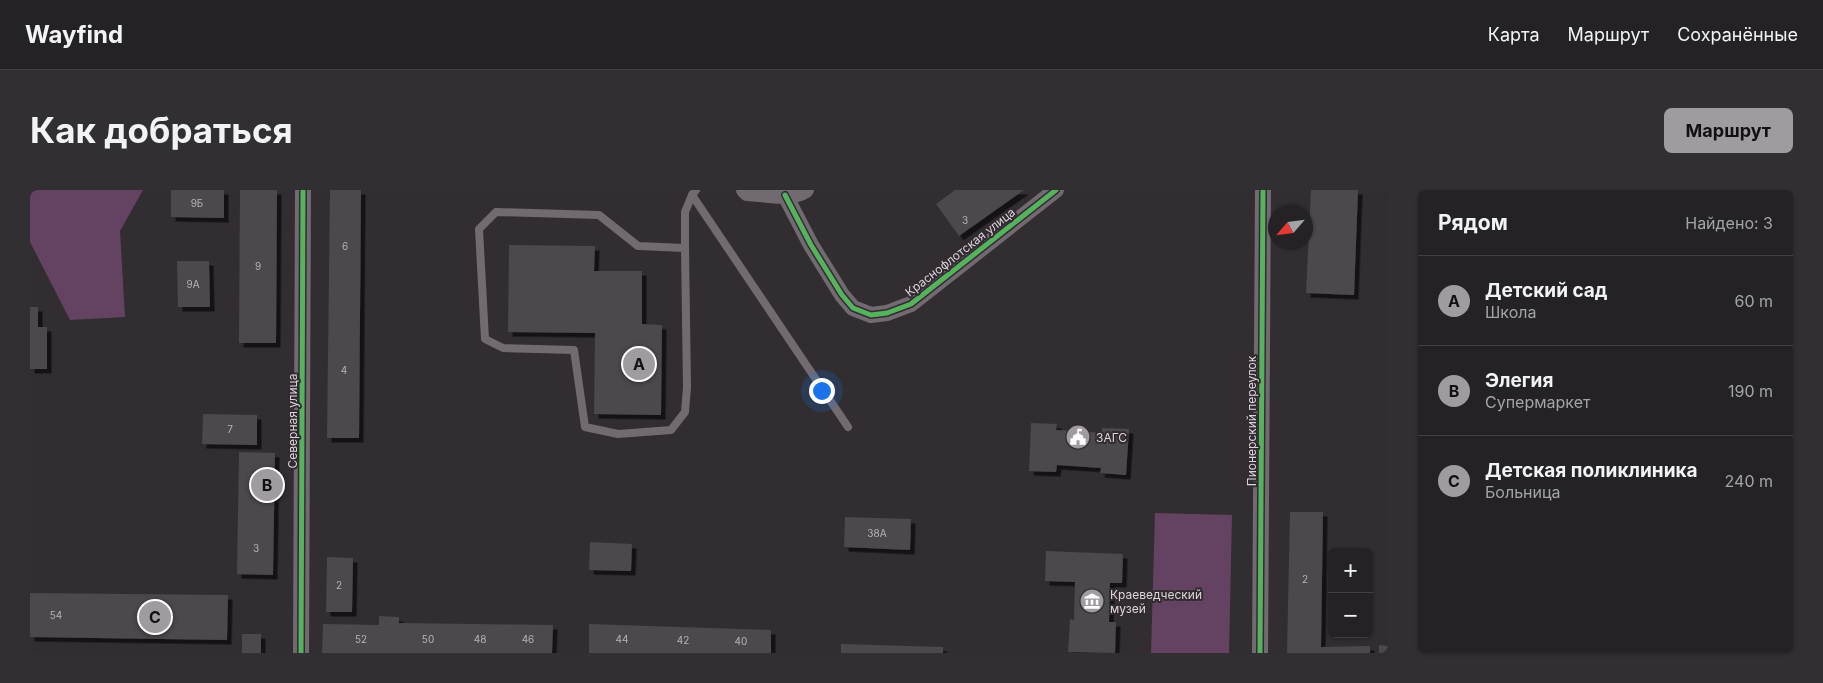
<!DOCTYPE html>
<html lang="ru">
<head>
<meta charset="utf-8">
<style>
  body { margin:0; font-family:Inter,sans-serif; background:#312f32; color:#f1f3f6 }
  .controls { position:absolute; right:15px; bottom:15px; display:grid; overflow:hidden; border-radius:8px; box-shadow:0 1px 4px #0004 }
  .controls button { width:45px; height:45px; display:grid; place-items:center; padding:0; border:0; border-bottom:1px solid #423f42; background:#252225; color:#f1f3f6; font:25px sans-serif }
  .compass { position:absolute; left:1238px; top:15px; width:45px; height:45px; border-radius:50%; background:#252225; box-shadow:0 1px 4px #0004; rotate:242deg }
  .you { position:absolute; left:791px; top:200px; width:18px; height:18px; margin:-12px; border:4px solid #fff; border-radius:50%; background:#1a73e8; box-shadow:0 0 0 8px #1a73e833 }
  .badge { display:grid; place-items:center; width:32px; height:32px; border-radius:50%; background:#a09ba0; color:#111; font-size:16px; font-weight:700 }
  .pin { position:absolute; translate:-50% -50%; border:2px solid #fff; box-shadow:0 1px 5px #0006 }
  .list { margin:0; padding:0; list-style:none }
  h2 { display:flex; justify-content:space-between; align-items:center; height:65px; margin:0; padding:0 20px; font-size:21px }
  h2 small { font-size:16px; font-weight:400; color:#a3a4a7 }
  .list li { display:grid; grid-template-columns:32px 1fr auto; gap:15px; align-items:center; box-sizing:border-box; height:90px; padding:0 20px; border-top:1px solid #423f42 }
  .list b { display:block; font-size:19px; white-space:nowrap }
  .list p { margin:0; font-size:16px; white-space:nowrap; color:#a3a4a7 }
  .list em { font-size:16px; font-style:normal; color:#a3a4a7 }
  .map { position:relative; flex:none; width:1358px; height:463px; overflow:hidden; border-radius:8px }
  header { display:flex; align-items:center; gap:30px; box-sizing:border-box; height:70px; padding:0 25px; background:#252225; border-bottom:1px solid #423f42 }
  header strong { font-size:24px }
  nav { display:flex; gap:28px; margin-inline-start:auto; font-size:18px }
  .intro { display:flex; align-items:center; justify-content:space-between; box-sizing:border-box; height:120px; padding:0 30px }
  h1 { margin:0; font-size:35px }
  .button { padding:12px 22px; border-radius:8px; background:#a09ba0; color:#111; font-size:18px; font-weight:700 }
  main { display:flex; gap:30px; padding:0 30px }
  aside { flex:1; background:#252225; border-radius:8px; box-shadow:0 1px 4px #0004 }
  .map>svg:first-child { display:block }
  .green { fill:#634361 }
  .building { fill:#4c484c; filter:url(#shadow) }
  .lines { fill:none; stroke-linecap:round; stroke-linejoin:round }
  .lane { stroke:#726a71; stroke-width:8 }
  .street { stroke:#726a71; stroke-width:16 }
  .cycleway-casing { stroke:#332b32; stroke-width:8 }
  .cycleway { stroke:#56b35d; stroke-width:5 }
  .labels { text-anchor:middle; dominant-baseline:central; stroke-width:4; stroke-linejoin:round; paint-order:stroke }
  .number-label { font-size:10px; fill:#b8b2b7 }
  .street-label { font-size:12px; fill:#dcd6db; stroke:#332b32 }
  .poi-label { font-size:12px; fill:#dcd6db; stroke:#332b32; text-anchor:start }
</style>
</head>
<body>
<header>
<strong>Wayfind</strong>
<nav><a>Карта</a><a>Маршрут</a><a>Сохранённые</a></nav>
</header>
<div class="intro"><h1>Как добраться</h1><a class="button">Маршрут</a></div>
<main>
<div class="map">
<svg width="1358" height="463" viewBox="0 0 1358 463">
  <defs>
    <filter id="shadow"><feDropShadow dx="4.5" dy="4.5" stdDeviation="0" flood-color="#0009"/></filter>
  </defs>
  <rect width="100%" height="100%" fill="#312d31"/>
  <!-- green -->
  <g class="green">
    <path d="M0,0H113L90,41L95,127L40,130L0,52Z"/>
    <path d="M1125,323L1202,325L1199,463H1121Z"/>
  </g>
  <!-- building -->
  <g class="building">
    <path d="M141,0H194V28L141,27Z"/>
    <path d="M210,0H247L246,153H209Z"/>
    <path d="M300,0H331L329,248H297Z"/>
    <path d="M925,0H994L929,46L906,14Z"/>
    <path d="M1281,0H1328L1324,105L1276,103Z"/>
    <path d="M479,55L565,56L564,81H612V134L632,135L631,225L564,224L565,143L478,142Z"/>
    <path d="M147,71H179L180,117H148Z"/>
    <path d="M0,117H8V137H17V179H0Z"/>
    <path d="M173,224L227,225V255L172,254Z"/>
    <path d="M1001,233L1027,234L1026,240L1048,241L1072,243V238L1099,239L1096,285L1070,283L1071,278L1027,275L1026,282L999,281Z"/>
    <path d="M209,262L245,263L243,385L207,384Z"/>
    <path d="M1260,322H1293L1291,457L1340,456V463H1257Z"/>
    <path d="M815,327L881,329L880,360L814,357Z"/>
    <path d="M560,352L602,354L601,381L559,380Z"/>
    <path d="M1016,361L1093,364L1092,393H1080L1079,432H1086L1085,463L1038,462L1040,429L1044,430L1045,392L1015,391Z"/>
    <path d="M297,367L323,368L322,422H296Z"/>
    <path d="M0,403L198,405L197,450L0,447Z"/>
    <path d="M349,426L369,427V433L523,435L522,463H292L293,434L349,435Z"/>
    <path d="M559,434L741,440V463H559Z"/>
    <rect x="212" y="444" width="19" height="19"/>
    <path d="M811,454L913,457V463H811Z"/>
    <path d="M1349,455L1358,456V463H1349Z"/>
  </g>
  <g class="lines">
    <!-- lane -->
    <g class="lane">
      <path d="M666,0L662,5L818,237"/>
      <path d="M655,58L657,197L655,222L641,240L588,244L555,237L544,160L473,158L455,149L449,39L466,22L569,25L608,56L655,58V22L662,5"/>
    </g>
    <!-- street -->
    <g class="street">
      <path d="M714,0L717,3C735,4 761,10 776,0"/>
      <path d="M755,5L781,55L812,105L823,118L841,125L857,123L881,114L1026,0"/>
      <path d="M271,463L273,0"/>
      <path d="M1230,463L1233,0"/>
    </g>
    <defs>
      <g id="cycleway">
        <path d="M755,5L781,55L812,105L823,118L841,125L857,123L881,114L1026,0"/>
        <path d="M271,463L273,0"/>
        <path d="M1230,463L1233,0"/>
      </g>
    </defs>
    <!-- cycleway casing -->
    <use href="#cycleway" class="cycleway-casing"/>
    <!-- cycleway -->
    <use href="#cycleway" class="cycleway"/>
  </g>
  <!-- icons -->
  <defs>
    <symbol id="civic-disc" viewBox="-11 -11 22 22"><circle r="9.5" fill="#a09ba0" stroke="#332b32"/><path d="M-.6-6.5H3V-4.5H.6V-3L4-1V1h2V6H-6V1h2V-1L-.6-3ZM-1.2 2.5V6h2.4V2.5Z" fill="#fff"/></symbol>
    <symbol id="museum-disc" viewBox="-11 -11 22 22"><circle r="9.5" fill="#a09ba0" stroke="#332b32"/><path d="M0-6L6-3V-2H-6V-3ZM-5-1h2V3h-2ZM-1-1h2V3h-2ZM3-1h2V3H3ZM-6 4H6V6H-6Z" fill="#fff"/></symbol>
  </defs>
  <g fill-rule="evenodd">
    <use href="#civic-disc" x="1034" y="233" width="28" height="28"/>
    <use href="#museum-disc" x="1048" y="397" width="28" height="28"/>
  </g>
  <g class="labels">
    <!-- number labels -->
    <g class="number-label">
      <text x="167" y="13">9Б</text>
      <text x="935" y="30">3</text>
      <text x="315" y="56">6</text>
      <text x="228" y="76">9</text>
      <text x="163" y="94">9А</text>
      <text x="314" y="180">4</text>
      <text x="200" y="239">7</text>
      <text x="847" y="343">38А</text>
      <text x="226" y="358">3</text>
      <text x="1275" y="389">2</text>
      <text x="309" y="395">2</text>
      <text x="26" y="425">54</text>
      <text x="331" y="449">52</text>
      <text x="398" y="449">50</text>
      <text x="450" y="449">48</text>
      <text x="498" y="449">46</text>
      <text x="592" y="449">44</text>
      <text x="653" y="450">42</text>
      <text x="711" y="451">40</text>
    </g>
    <!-- street labels -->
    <g class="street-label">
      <text transform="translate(930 62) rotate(-38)">Краснофлотская улица</text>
      <text transform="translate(262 231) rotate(-90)">Северная улица</text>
      <text transform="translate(1221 231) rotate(-90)">Пионерский переулок</text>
    </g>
    <!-- poi labels -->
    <g class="poi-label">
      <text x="1066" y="247">ЗАГС</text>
      <text x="1080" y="404">Краеведческий<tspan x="1080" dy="14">музей</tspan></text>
    </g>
  </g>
</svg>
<div class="controls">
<button>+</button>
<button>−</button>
</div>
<svg class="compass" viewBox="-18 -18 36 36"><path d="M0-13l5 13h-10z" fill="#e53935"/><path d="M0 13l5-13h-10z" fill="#a3a4a7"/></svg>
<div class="you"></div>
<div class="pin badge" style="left:609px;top:174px">A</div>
<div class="pin badge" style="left:237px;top:295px">B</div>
<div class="pin badge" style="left:125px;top:427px">C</div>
</div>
<aside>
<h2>Рядом<small>Найдено: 3</small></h2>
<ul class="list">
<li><span class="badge">A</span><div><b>Детский сад</b><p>Школа</p></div><em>60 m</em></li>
<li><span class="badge">B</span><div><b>Элегия</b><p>Супермаркет</p></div><em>190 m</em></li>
<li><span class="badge">C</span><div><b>Детская поликлиника</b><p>Больница</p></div><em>240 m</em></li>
</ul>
</aside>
</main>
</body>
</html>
